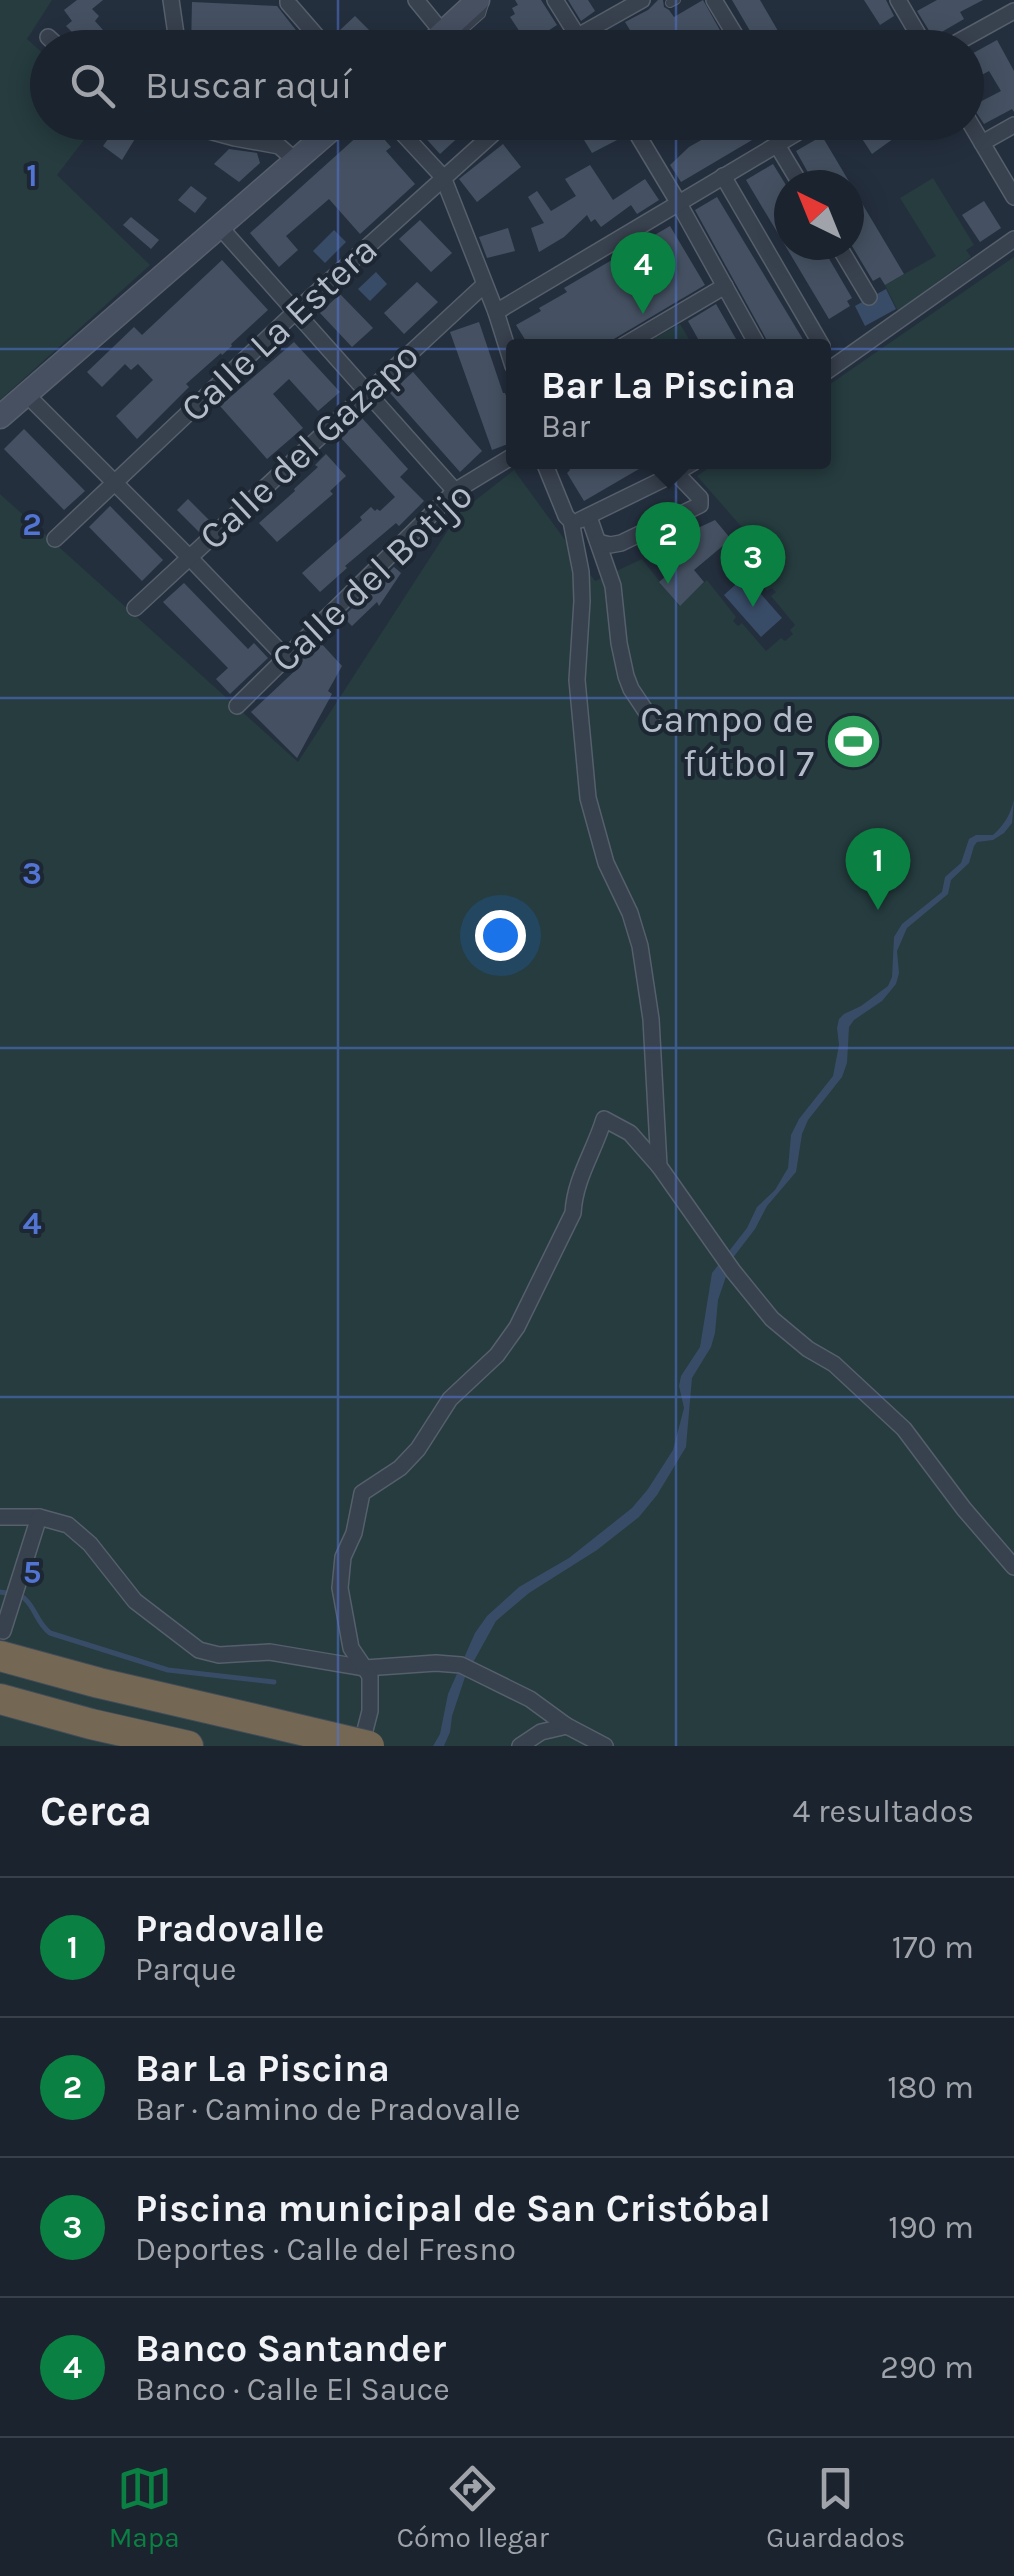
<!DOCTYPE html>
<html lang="es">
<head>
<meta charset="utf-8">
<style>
  body { margin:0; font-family:Karla,sans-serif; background:#242b36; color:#f1f3f6 }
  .compass { position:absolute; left:774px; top:170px; width:90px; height:90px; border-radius:50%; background:#1b232e; box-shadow:0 5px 25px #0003; rotate:317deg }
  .you { position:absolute; left:500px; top:935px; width:35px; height:35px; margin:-25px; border:8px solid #fff; border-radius:50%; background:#1a73e8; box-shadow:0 0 0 15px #1a73e833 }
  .badge { display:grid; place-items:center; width:65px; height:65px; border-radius:50%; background:#0b8043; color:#fff; font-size:32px; font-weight:700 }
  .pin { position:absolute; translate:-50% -82px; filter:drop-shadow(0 2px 5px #0008) }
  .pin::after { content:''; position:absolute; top:52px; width:35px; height:30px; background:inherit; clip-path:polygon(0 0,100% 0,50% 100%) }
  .popup { position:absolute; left:506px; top:339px; width:325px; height:130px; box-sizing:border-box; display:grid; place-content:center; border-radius:10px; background:#1b232e; filter:drop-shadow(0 2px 8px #0005); font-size:32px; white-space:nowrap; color:#a0a4aa }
  .popup b { font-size:38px; color:#f1f3f6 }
  .popup::after { content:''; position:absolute; left:50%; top:100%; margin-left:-20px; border:20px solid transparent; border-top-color:#1b232e }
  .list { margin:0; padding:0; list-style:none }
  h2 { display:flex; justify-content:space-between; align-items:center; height:130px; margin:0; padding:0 40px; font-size:42px }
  h2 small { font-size:32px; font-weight:400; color:#a0a4aa }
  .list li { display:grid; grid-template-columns:65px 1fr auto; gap:30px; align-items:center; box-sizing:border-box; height:140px; padding:0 40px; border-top:2px solid #39404a }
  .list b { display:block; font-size:38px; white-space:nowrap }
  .list p { margin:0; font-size:32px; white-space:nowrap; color:#a0a4aa }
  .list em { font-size:32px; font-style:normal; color:#a0a4aa }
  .icon { flex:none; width:55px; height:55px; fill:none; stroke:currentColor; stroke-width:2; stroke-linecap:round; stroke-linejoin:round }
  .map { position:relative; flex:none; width:1014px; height:1746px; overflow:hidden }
  .search { position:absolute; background:#1b232e; box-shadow:0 5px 25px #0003; left:30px; right:30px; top:30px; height:110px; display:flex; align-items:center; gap:25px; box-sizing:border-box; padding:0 35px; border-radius:55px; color:#a0a4aa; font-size:38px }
  .sheet { height:690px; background:#1b232e }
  nav { display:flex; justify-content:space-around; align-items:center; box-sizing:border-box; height:140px; border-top:2px solid #39404a; background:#1b232e; font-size:28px; color:#a0a4aa }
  nav a { display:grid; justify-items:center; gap:5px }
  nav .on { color:#0b8043 }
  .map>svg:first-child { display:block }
  .green { fill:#263c3f }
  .water { fill:#394c67 }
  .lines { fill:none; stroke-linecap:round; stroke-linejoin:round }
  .stream { stroke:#394c67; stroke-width:5 }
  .building { fill:#455162 }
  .lane-casing { stroke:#565f6c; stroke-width:10 }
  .street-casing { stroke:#565f6c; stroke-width:18 }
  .secondary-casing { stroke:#565f6c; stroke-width:25 }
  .highway-casing { stroke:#434c59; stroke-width:32 }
  .lane { stroke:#38414e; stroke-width:8 }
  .street { stroke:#38414e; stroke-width:15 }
  .secondary { stroke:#465061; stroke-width:22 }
  .highway { stroke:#746855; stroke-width:30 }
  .highway-bridge-casing { stroke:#434c59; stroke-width:32; stroke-linecap:butt }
  .highway-bridge { stroke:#746855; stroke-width:30 }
  .grid { fill:none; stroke:#5274d3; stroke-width:2.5; stroke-opacity:0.55 }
  .labels { text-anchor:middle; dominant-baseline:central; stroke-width:8; stroke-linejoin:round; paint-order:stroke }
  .street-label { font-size:38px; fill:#b4bcc9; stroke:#1d2633 }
  .poi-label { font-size:38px; fill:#b4bcc9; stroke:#1d2633; text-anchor:end }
  .grid-label { font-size:32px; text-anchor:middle; font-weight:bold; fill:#5274d3; stroke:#1d2633; stroke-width:8; stroke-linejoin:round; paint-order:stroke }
</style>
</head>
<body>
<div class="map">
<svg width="1014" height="1746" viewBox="0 0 1014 1746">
  <rect width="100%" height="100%" fill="#242f3e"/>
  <!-- green -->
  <g class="green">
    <path d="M0,0H52L27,39L47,57L48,122L97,123L57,175L150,265L0,400Z"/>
    <path d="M933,178L974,245L966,250L971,257L898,311L885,285L936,256L900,198Z"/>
    <path d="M1014,257V1746H0V494L298,762L459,513L514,470L595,581L642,559L679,606L707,580L736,617L733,621L738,626L742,623L766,651L781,638L785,641L793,634L790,630L795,625L771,596L776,592L772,588L767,591L729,548L746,532L697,476L717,462H823V389Z"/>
    <path d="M680,324L693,346H641Z"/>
  </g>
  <!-- water -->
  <g class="water">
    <path d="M334,230L346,242L325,263L313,251Z"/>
    <path d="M376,272L387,284L370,301L358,289Z"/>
    <path d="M886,289L896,309L865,326L855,306Z"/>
    <path d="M745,576L782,618L761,637L724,595Z"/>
    <path d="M1014,800L1012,823L1004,833L993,840L977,842L974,846L969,863L951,880L948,894L907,928L897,951L899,973L896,984L882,1001L854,1020L849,1027L847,1063L842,1077L808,1120L802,1134L796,1172L767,1206L755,1229L732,1259L718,1300L715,1333L711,1347L692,1378L686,1447L657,1495L639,1517L597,1550L529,1593L496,1621L465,1677L452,1716L450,1732L444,1746H433L440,1734L448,1694L475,1633L487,1616L519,1587L569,1558L632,1508L648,1489L673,1450L684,1408L679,1386L681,1376L700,1347L712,1273L747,1228L757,1207L775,1190L788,1168L791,1135L799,1119L833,1076L839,1045L837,1028L839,1019L844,1014L861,1006L888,986L892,977L894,937L902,924L942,892L945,877L961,863L969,839L976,835H993C1005,824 1010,815 1014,800Z"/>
  </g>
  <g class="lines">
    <!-- stream -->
    <g class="stream">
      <path d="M0,1592L6,1593"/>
      <path d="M24,1598C37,1610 36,1622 50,1633L168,1670L274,1682"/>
    </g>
  </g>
  <!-- building -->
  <g class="building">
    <path d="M77,0H103L92,9L99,16L95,21L103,30L100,34L122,48H77L71,41L76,36L66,26L72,21L64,10Z"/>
    <path d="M515,0H541L557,25L528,44L510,17L515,14L512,8L518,5Z"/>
    <path d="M568,0H588L595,11L581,21Z"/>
    <path d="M658,0H663L664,7L669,10L674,17L703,0L730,48H641L625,22L648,10Z"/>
    <path d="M732,0H760L788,48H760Z"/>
    <path d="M864,0H886L894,16L880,25Z"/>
    <path d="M937,0H983L960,12L964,19L933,37L917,11Z"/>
    <path d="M192,2L277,6L310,48H270L260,37L220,36L219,48H191Z"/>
    <path d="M355,16L381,42L374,48H346L340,40L345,35L340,30Z"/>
    <path d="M490,30L505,48H470Z"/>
    <path d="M997,40L1014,71V112L1012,109L984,124L972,106L1001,91L989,71L978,77L966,57Z"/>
    <path d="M120,122H134L141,129L122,160L103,146Z"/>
    <path d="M411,122H475L440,154Z"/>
    <path d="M573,122H609L619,139L592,153Z"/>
    <path d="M650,122H682L658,137Z"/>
    <path d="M733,122H764L769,130L681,182L670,165L689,147Z"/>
    <path d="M869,122H944L918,137L911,126L872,154L857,131Z"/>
    <path d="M371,124L391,147L386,151L415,184L360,234L329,199L286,236L298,250L279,267L250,233Z"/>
    <path d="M822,136L904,274L885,285L880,277L873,281L849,241V185H815L796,151Z"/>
    <path d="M503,144L521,167L477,202L459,179Z"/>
    <path d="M229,149L257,153L260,163L239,182L214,164Z"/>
    <path d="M773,164L789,190V245H821L852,298L847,301L850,306L829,319L746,180Z"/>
    <path d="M590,165L613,200L645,179L659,200L637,214L631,205L601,227L595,219L591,222L587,215L564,237L539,252L531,228L544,223L528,197L537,191L551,211L576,196L565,179Z"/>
    <path d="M191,186L207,198L195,213L178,200Z"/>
    <path d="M717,197L807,346H770L695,210Z"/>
    <path d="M984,201L1001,228L980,242L962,215Z"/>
    <path d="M131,217L159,240L151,249L123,225Z"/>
    <path d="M420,220L452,253L431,272L399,239Z"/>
    <path d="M670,226L705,285L602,346H529L516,325L541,311L539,308L567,292L564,288Z"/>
    <path d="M508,228L515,251L487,258L479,237Z"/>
    <path d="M222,260L268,310L231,344L232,346L222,355L221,353L186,384L189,387L137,439L116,416L153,380L138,364L131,370L125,364L102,387L87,372L134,327L142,335Z"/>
    <path d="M417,282L438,302L404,334L384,313Z"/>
    <path d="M340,294L373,328L352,347L320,313Z"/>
    <path d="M716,304L740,346H702L688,321Z"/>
    <path d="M479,322L503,393H505L513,415V442L492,450L450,332Z"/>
    <path d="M294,342L340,392L318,411L289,379L273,394L303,428L267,459L220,406Z"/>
    <path d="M413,372L482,451L460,472L390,393Z"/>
    <path d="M362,418L408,469L400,477L424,501L399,526L396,523L345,566L347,568L320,592L302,573L362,520L360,517L371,507L375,511L377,509L380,511L395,497L341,438Z"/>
    <path d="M24,429L85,491L64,510L4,449Z"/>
    <path d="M326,454L346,476L330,491L333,494L277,542L259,523L295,491L294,489L318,467L315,465Z"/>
    <path d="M566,462H651L584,501L567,473L570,470Z"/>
    <path d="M188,499L211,522L200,533L177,510Z"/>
    <path d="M110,506L163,560L142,581L89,527Z"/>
    <path d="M715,520L731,539L694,570L704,582L680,606L659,582L694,552L683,535Z"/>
    <path d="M394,567L401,573L379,606L377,602L352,626L343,617Z"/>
    <path d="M184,583L248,649L254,643L268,658L230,694L216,679L228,668L163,602Z"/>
    <path d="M319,641L342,666L328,691L332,694L297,758L251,712L300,666L296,663Z"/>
  </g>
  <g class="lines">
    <defs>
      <g id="lane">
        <path d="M670,3L676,0"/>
        <path d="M443,48L481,14L484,4"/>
      </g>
      <g id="street">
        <path d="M171,0L178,48"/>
        <path d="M288,0V3L327,48"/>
        <path d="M416,0L443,33"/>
        <path d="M555,0L585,48"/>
        <path d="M714,0L743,48"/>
        <path d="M898,0L926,48"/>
        <path d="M578,36L642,0"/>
        <path d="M48,37L60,48"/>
        <path d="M947,48L1014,11"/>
        <path d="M966,116L1014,197"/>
        <path d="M176,122L235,138L279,146L296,161"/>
        <path d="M392,122L443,177L496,312L513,366"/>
        <path d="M630,122L678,202L758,346"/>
        <path d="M982,143L1014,125"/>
        <path d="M777,145L801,185"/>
        <path d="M723,176L822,346"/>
        <path d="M219,226L455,491"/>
        <path d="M838,245L869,297"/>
        <path d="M496,312L815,122"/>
        <path d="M623,346L725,286"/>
        <path d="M823,374L1014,239"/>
        <path d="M26,394L189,557L286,658"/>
        <path d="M544,462L566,516L571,521L581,572L582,601L577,680L588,798L606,863L630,913L640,946L651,1019L659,1166L733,1271L772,1319L808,1349L834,1364L904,1429L964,1509L1014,1567"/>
        <path d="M589,517L613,586L619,643L626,676L631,689L651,719"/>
        <path d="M580,520L672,475L694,462"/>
        <path d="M55,539L295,312L506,122"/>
        <path d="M598,542L610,545L621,543L700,505V498L676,473"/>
        <path d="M135,608L484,285"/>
        <path d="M237,706L455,491L513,456"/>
        <path d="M0,1517H39L68,1525L90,1544L135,1601L199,1650L219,1655L270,1652L365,1668L436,1663L461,1665L530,1699L567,1726L605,1746"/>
        <path d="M3,1631L39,1517"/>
        <path d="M361,1746L370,1711V1676L351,1648L340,1588L343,1557L354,1533L362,1493L400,1468L418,1449L450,1399L497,1355L517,1327L573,1213C575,1178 594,1152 604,1119L630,1133L659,1166"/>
        <path d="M520,1746L541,1732L567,1726"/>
      </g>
      <g id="secondary">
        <path d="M426,48L478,0"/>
        <path d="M0,417L340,122"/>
      </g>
      <g id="highway">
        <path d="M0,1656L99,1683L263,1721"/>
        <path d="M0,1699L91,1724L188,1746"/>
      </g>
    </defs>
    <!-- lane casing -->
    <use href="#lane" class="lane-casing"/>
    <!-- street casing -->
    <use href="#street" class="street-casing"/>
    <!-- secondary casing -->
    <use href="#secondary" class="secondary-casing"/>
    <!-- highway casing -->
    <use href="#highway" class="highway-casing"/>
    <!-- lane -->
    <use href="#lane" class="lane"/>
    <!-- street -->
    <use href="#street" class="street"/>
    <!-- secondary -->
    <use href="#secondary" class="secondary"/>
    <!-- highway -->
    <use href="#highway" class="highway"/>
    <defs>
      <path id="highway-bridge" d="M263,1721L369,1746"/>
    </defs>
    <!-- highway-bridge casing -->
    <use href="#highway-bridge" class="highway-bridge-casing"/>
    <!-- highway-bridge -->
    <use href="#highway-bridge" class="highway-bridge"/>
  </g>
  <!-- grid -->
  <path class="grid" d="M338,0V48M676,0V48M338,122V1746M676,122V1746M0,349H1014M0,698H1014M0,1048H1014M0,1397H1014"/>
  <!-- icons -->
  <defs>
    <symbol id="stadium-disc" viewBox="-11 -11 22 22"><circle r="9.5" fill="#2e9e5b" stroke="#1d2633"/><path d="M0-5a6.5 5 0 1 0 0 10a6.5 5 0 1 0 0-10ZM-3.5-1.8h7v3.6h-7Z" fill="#fff"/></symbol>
  </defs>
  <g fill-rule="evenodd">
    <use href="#stadium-disc" x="822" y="710" width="63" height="63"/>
  </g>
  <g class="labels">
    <!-- street labels -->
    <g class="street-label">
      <text transform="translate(279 329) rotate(-43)">Calle La Estera</text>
      <text transform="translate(309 446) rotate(-43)">Calle del Gazapo</text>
      <text transform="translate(372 577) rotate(-43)">Calle del Botijo</text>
    </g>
    <!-- poi labels -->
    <g class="poi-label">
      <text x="814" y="719">Campo de<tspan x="814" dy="44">fútbol 7</tspan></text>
    </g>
  </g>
  <g class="grid-label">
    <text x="32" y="186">1</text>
    <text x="32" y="535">2</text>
    <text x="32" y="884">3</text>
    <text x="32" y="1234">4</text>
    <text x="32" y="1583">5</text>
  </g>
</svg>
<svg class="compass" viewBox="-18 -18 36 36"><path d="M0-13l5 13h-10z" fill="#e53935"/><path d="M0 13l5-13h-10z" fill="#a0a4aa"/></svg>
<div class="you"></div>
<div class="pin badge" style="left:878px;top:910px">1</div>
<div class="pin badge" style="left:668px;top:584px">2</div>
<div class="popup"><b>Bar La Piscina</b>Bar</div>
<div class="pin badge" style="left:753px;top:607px">3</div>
<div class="pin badge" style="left:643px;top:314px">4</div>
<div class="search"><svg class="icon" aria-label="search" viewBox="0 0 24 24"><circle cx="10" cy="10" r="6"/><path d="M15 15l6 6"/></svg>Buscar aquí</div>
</div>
<section class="sheet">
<h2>Cerca<small>4 resultados</small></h2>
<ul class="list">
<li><span class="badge">1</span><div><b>Pradovalle</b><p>Parque</p></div><em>170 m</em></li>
<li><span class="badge">2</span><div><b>Bar La Piscina</b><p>Bar · Camino de Pradovalle</p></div><em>180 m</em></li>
<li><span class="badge">3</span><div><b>Piscina municipal de San Cristóbal</b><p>Deportes · Calle del Fresno</p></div><em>190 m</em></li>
<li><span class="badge">4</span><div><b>Banco Santander</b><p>Banco · Calle El Sauce</p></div><em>290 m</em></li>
</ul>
</section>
<nav>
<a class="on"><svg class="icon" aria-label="map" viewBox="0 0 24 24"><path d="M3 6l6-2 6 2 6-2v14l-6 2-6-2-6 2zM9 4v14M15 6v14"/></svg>Mapa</a>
<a><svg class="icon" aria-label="directions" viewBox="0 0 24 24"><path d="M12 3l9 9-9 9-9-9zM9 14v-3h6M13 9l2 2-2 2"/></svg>Cómo llegar</a>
<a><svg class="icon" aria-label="saved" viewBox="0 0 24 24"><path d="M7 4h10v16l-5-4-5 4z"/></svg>Guardados</a>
</nav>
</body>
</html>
